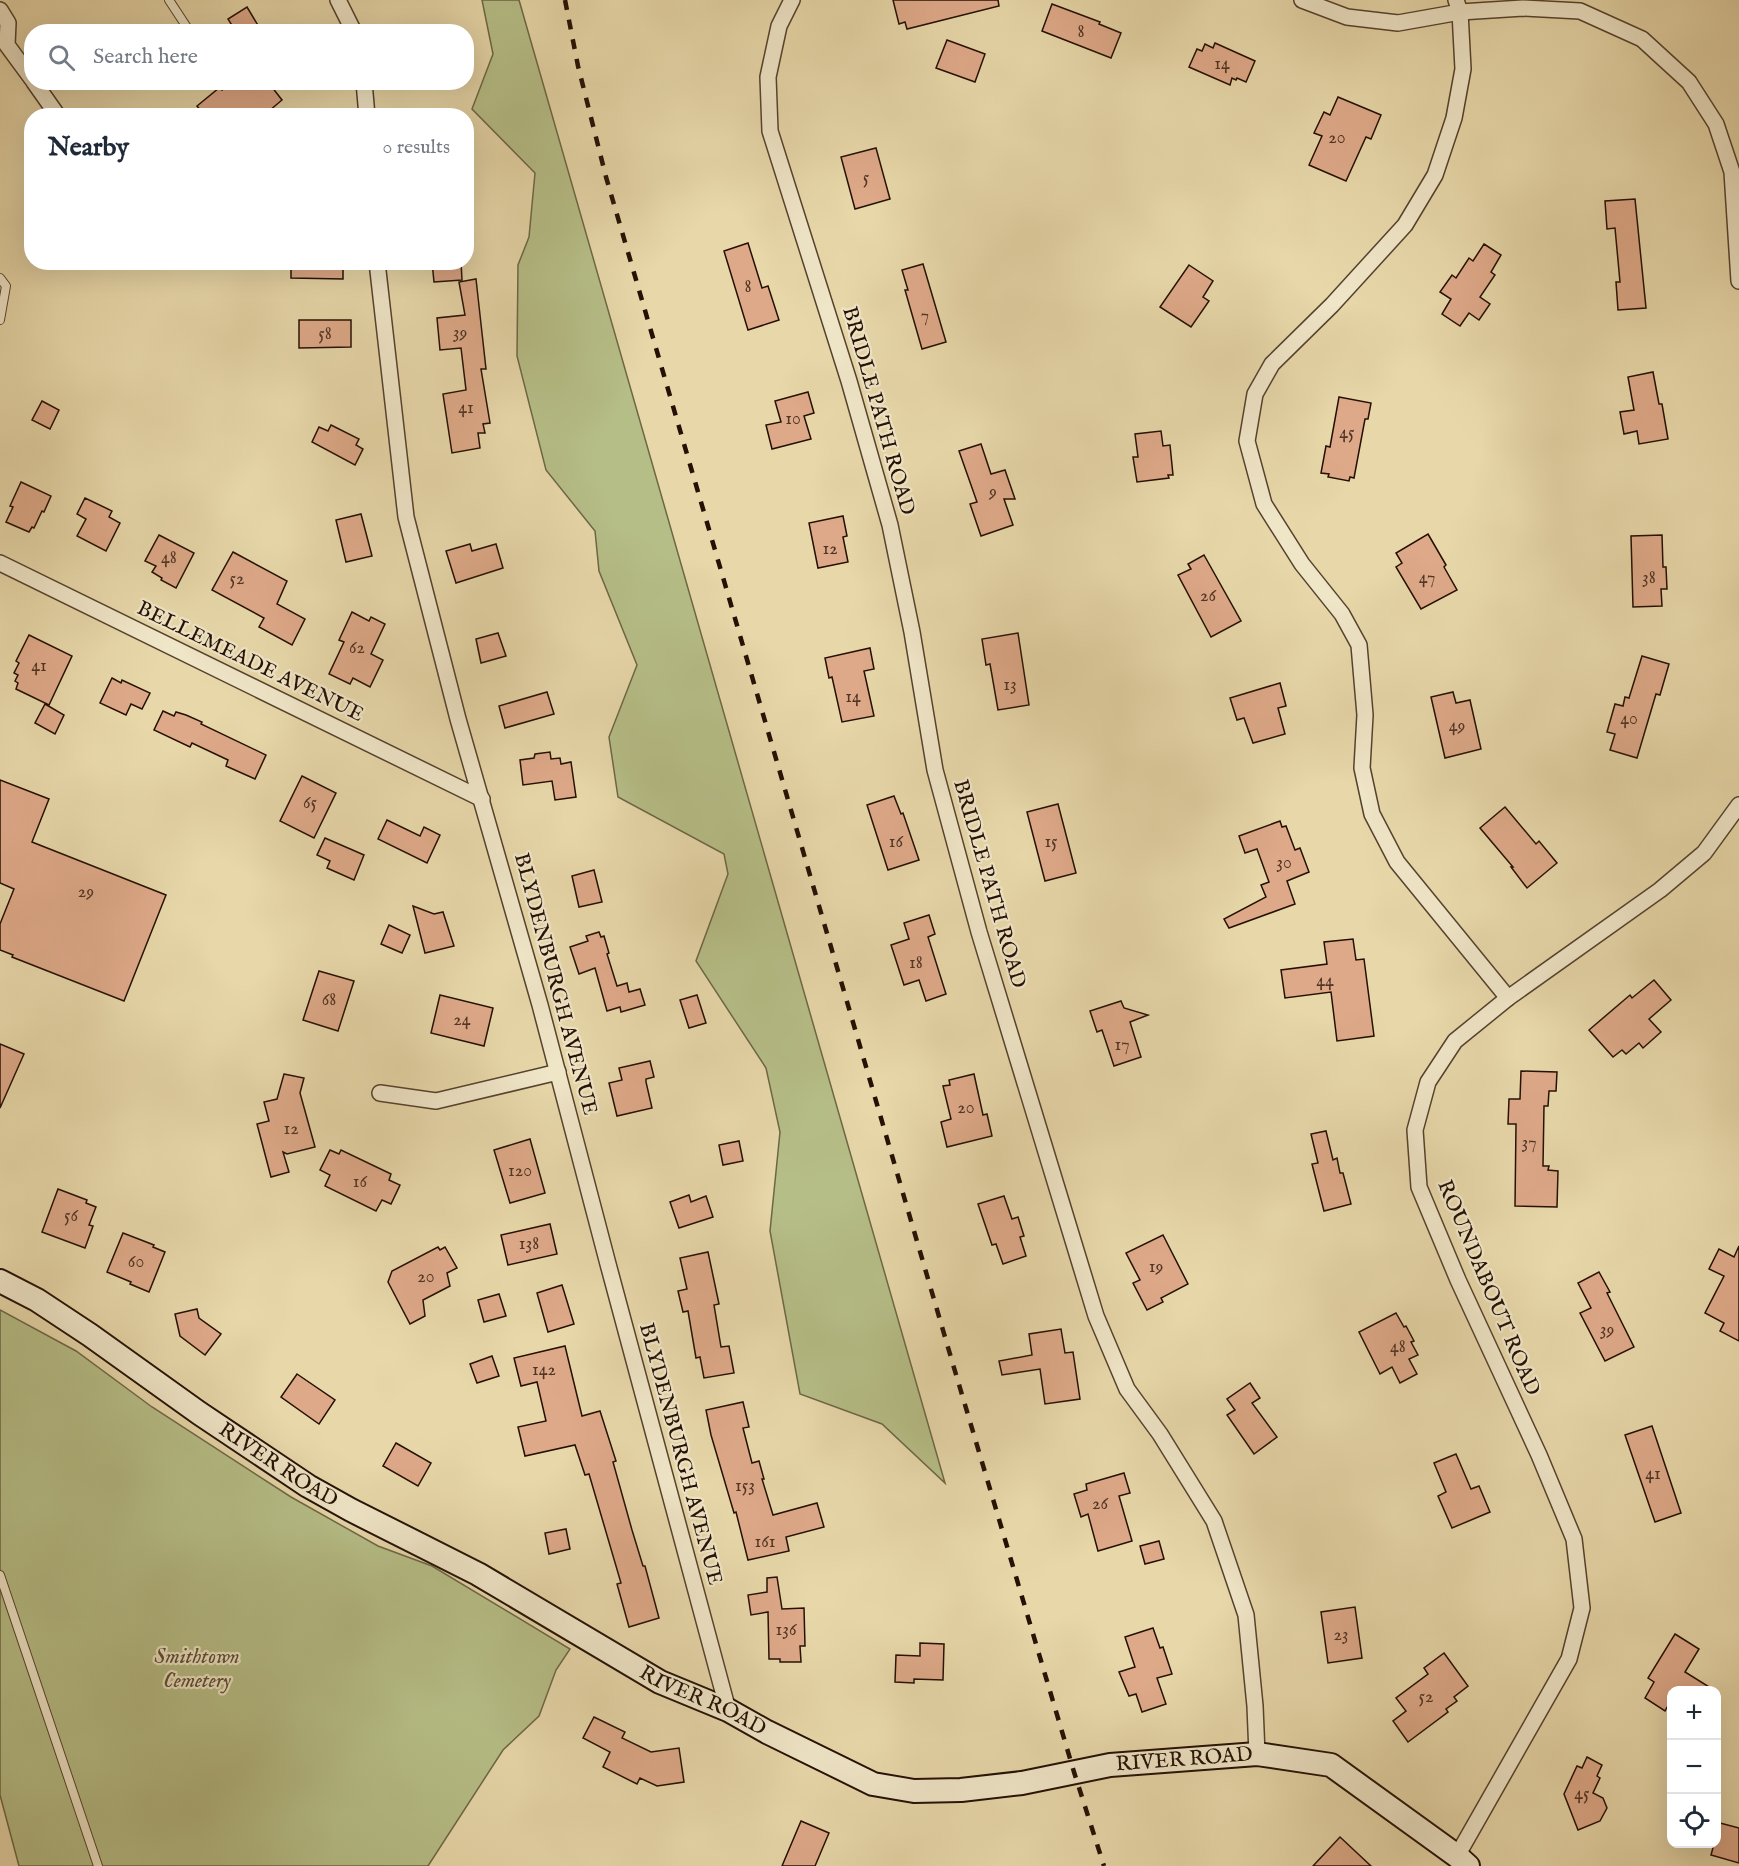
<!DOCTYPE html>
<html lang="en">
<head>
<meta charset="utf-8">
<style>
  body { margin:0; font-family:"IM FELL English",serif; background:#f2f2f3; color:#1f2937 }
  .controls { position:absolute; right:18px; bottom:18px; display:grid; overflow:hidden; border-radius:12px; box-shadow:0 6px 24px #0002 }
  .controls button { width:54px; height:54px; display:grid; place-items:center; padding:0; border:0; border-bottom:2px solid #e0e1e3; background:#fff; color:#1f2937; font:30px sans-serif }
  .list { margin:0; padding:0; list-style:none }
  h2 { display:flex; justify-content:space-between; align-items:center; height:78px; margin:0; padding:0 24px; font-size:26px }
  h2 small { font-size:20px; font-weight:400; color:#747a83 }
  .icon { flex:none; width:33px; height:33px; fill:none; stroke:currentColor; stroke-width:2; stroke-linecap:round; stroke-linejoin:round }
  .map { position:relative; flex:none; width:1739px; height:1866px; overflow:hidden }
  .search { position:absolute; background:#fff; box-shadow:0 6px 24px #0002; left:24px; top:24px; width:450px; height:66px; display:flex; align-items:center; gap:15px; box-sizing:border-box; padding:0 21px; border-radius:24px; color:#747a83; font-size:22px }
  .panel { position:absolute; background:#fff; box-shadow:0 6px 24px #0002; left:24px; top:108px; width:450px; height:162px; border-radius:24px }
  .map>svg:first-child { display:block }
  .green { fill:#b6be87; stroke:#6d6746; stroke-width:1.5 }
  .building { fill:#dea989; stroke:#241004; stroke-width:1.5 }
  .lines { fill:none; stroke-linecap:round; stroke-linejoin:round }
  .lane-casing { stroke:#55422d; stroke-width:10 }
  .street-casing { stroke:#55422d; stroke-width:18 }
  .secondary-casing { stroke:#241004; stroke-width:26 }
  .lane { stroke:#efe5c7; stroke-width:8 }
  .street { stroke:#efe5c7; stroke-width:15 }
  .secondary { stroke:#efe5c7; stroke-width:22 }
  .rail { stroke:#241004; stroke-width:4.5; stroke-dasharray:10 10; stroke-linecap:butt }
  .labels { text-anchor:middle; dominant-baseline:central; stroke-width:4.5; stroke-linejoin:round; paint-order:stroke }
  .number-label { font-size:18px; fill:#523625 }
  .street-label { font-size:21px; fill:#241004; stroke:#efe5c7 }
  .park-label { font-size:21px; font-style:italic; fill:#574d32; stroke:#efe5c7 }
</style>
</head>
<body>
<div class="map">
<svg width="1739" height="1866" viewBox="0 0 1739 1866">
  <rect width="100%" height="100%" fill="#e7d7a9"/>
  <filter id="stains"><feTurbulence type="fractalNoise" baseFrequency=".00333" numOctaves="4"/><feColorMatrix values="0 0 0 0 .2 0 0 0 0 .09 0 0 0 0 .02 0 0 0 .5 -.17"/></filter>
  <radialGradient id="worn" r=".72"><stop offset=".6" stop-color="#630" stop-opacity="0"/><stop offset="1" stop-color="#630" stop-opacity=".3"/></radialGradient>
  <!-- green -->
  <g class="green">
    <path d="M482,0H519L945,1483L882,1424L800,1394L770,1231L780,1132L766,1068L696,961L728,874L724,854L618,797L609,737L637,665L599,571L595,531L546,470L517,356L518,265L529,237L535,173L472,109L493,54Z"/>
    <path d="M0,1310L76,1351L152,1407L291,1497L378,1546L432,1566L570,1649L556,1670L539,1716L503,1750L428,1866H19L0,1795Z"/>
  </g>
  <!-- building -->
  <g class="building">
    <path d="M893,0H998L999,6L907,29L905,22L899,24Z"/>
    <path d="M1052,4L1100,22L1099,24L1121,33L1111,58L1042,31Z"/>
    <path d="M247,7L262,32H236L228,19Z"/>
    <path d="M947,40L985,54L975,82L936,68Z"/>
    <path d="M1215,43L1255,61L1246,82L1237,78L1236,80L1232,78L1230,85L1189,67L1197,49L1202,51L1205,44L1213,48Z"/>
    <path d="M231,82H268L282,100L263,116H205L197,106L219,88L222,90Z"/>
    <path d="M1338,97L1381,115L1371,139L1366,137L1346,181L1309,165L1322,136L1314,133L1324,112L1330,115Z"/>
    <path d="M876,148L890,199L855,209L841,157Z"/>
    <path d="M1635,199L1646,308L1618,310L1616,282H1620L1615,228L1607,229L1605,201Z"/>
    <path d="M748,243L762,288L768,286L779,320L748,330L724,251Z"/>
    <path d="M1484,244L1501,255L1491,272L1495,275L1480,297L1490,304L1479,320L1469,313L1460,326L1442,314L1451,299L1440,292L1452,275L1456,278L1469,258L1473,261Z"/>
    <path d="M291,262H343V279L291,278Z"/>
    <path d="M432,262H461L462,280L434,282Z"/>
    <path d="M923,264L946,342L922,349L905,290H908L902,270Z"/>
    <path d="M1189,265L1213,281L1203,297L1209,301L1191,327L1160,307Z"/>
    <path d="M476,279L486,369H481L490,423L483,424L485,433H478L480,448L452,453L443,394L466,390L461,348L440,350L437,318L465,315L459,282Z"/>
    <path d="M299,320H351V347L299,348Z"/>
    <path d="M1653,372L1659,404H1662L1668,439L1639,444L1637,431L1624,434L1620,412L1634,410L1628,377Z"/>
    <path d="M808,392L814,413L804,416L811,439L772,449L766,425L781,422L775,401Z"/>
    <path d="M1339,397L1371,403L1368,419H1365L1354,478L1350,477L1349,481L1328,477L1329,474L1321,473L1326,446L1330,447Z"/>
    <path d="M42,401L59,410L50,429L32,420Z"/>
    <path d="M331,425L359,439L356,445L363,449L355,465L312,442L319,427L328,431Z"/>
    <path d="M1161,431L1163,446L1170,445L1173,475H1168L1169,478L1137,482L1133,457H1138L1135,434Z"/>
    <path d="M981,444L991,474L1005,470L1015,499H1004L1013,525L981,536L970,504L977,502L959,451Z"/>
    <path d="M21,482L51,496L44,512L42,511L34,528L32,527L29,532L6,522L13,507L10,506Z"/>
    <path d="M85,498L112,511L109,517L120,523L106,551L77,536L86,519L77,514Z"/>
    <path d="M361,514L372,556L346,562L336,520Z"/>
    <path d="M843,516L847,536L843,537L848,562L818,568L809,523Z"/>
    <path d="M1428,534L1446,565L1444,567L1457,590L1421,609L1396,567L1402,563L1396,553Z"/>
    <path d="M159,535L194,553L176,588L161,580L162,578L152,572L156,566L145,561Z"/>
    <path d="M1662,535L1663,567H1666L1667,589H1661L1662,606L1633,607L1631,536Z"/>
    <path d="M470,544L472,551L496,544L503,568L456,583L446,551Z"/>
    <path d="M233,552L287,581L277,604L305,619L292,645L259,627L264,618L212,590Z"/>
    <path d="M1204,555L1241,621L1211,637L1178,575L1191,569L1188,564Z"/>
    <path d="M352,612L369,621L371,617L385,624L371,654L383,660L370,687L353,678L350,684L329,674L344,642L339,640Z"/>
    <path d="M498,633L506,656L481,663L476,639Z"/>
    <path d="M1018,633L1029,705L998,710L990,664L986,665L982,639Z"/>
    <path d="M29,635L72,656L49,705L16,689L18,683L15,681L18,675L14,673L19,663L16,661Z"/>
    <path d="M870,648L874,669L864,671L874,716L842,722L832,677L829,678L825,658Z"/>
    <path d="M1642,656L1669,664L1660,695L1656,694L1637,758L1610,750L1615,734L1607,732L1615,704L1623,706L1625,697L1629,698Z"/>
    <path d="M112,678L121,683L122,680L150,693L142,709L131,704L126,715L100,703Z"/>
    <path d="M1280,683L1286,706L1278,708L1285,734L1253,743L1244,718L1237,720L1230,698Z"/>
    <path d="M547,692L554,714L505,728L499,706Z"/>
    <path d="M1453,692L1456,703L1470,700L1481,749L1445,758L1431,697Z"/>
    <path d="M45,704L64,715L55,734L35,723Z"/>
    <path d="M163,711L174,716L176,712L186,715L202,722L201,724L266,755L255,779L226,766L228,760L192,743L190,747L154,730Z"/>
    <path d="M550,752L551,759L560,758L561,764L571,762L576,797L555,800L552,781L523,785L520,760L534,758L535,754Z"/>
    <path d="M302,776L336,793L314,838L280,821Z"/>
    <path d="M0,780L49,799L32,842L166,895L124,1001L12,957L13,955L0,950V924L14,889L0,883Z"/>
    <path d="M894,796L901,814L903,813L919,860L888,870L867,805Z"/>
    <path d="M1058,804L1076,873L1045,881L1027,812Z"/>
    <path d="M1505,807L1536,844L1539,841L1557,863L1527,888L1511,867H1513L1480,828Z"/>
    <path d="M387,820L420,836L424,827L440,835L427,863L378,839Z"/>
    <path d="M1280,821L1282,827L1286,826L1295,850L1300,848L1309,872L1287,881L1295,904L1229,928L1224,919L1266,897L1261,885L1269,882L1257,849L1245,853L1239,836Z"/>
    <path d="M325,838L364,855L354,880L327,868L330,861L317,855Z"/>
    <path d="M594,870L602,902L579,907L572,876Z"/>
    <path d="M413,906L434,914L443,912L454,946L425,953Z"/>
    <path d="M929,915L935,934L928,937L946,994L926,1001L919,980L904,985L891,945L909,939L904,923Z"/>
    <path d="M389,925L410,935L402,953L381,944Z"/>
    <path d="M599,932L601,937L604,936L609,953L607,954L617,986L627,983L629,992L640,989L645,1005L621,1012L620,1007L607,1011L595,968L579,974L570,947L588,941L586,936Z"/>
    <path d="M1353,939L1356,960L1364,959L1374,1036L1337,1041L1331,992L1285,998L1281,970L1327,964L1324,942Z"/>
    <path d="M319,971L354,981L338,1031L303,1020Z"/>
    <path d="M1654,980L1671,1000L1649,1019L1661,1032L1643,1048L1639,1043L1626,1054L1622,1050L1613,1057L1589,1030L1630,995L1632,998Z"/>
    <path d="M440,995L493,1008L484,1046L431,1033Z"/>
    <path d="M697,995L706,1023L689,1028L680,1000Z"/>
    <path d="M1121,1001L1124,1008L1148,1015L1130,1022L1141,1057L1114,1066L1102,1030L1097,1032L1090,1011Z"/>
    <path d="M0,1044L24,1054L0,1108Z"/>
    <path d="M650,1061L654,1077L646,1079V1082L652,1108L617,1116L609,1083L622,1080L619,1068Z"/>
    <path d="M1521,1071L1557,1072L1556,1091H1549L1548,1106H1544L1543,1166H1549L1548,1170L1558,1171L1557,1207L1515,1206L1516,1124H1508L1509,1099H1520Z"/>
    <path d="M284,1074L304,1078L300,1093L315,1147L287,1154L283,1152L289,1172L271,1177L257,1124L269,1121L264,1102L277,1099Z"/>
    <path d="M974,1074L983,1115L987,1114L992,1136L947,1147L941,1122L951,1119L943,1086L950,1085L949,1080Z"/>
    <path d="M1326,1131L1333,1160L1337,1158L1340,1173H1343L1351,1204L1324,1211L1312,1164L1318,1163L1311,1134Z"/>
    <path d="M530,1139L545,1193L510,1203L494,1150Z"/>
    <path d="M739,1141L743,1161L723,1165L719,1145Z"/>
    <path d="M330,1150L339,1154L341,1150L391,1174L389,1180L400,1185L391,1204L382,1200L376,1211L325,1186L330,1175L320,1170Z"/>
    <path d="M58,1189L87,1200L86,1203L96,1207L89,1225L93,1226L85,1248L42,1232Z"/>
    <path d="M689,1195L691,1202L706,1196L713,1217L679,1228L670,1202Z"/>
    <path d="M1004,1196L1012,1219L1018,1217L1024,1236L1020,1237L1026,1256L1003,1264L996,1244L992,1245L978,1204Z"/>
    <path d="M550,1224L557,1254L508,1265L501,1235Z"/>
    <path d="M123,1233L154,1245L153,1247L165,1252L149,1292L130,1284L131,1282L107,1272Z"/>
    <path d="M1163,1235L1188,1284L1161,1298L1163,1302L1147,1310L1133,1283L1140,1280L1126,1253Z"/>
    <path d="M1739,1246V1341L1720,1331L1724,1323L1705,1313L1724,1276L1709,1269L1719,1249L1734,1257Z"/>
    <path d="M438,1247L440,1250L445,1247L457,1268L447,1273L450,1286L423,1300L425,1316L410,1324L388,1282L392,1271Z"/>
    <path d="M708,1252L719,1304L714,1305L721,1347L729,1346L734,1373L704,1378L700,1357L696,1358L688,1311L683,1312L678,1291L687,1289L680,1258Z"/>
    <path d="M1599,1272L1610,1292L1607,1293L1634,1347L1605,1361L1580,1313L1591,1308L1578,1283Z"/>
    <path d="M562,1285L574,1324L548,1332L537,1293Z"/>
    <path d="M499,1294L506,1316L484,1322L478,1300Z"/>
    <path d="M197,1309L199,1318L221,1334L205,1355L180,1336L175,1314Z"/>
    <path d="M1396,1313L1404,1327L1406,1326L1414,1341L1411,1342L1418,1355L1409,1359L1417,1374L1400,1383L1392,1367L1380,1374L1359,1332Z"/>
    <path d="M1061,1329L1065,1353L1073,1352L1080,1399L1045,1404L1040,1369L1002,1375L999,1361L1032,1355L1029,1334Z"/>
    <path d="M565,1346L582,1416L600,1411L616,1461L613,1462L632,1530L643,1566H645L659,1618L629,1627L617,1584L621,1583L589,1474L585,1475L575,1445L525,1456L518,1427L546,1421L537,1382L521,1386L514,1358Z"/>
    <path d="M492,1356L499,1376L477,1383L470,1364Z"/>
    <path d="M297,1374L335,1400L319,1424L281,1397Z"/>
    <path d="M1250,1383L1260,1398L1252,1403L1277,1437L1254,1454L1227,1415L1235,1410L1227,1399Z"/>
    <path d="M743,1402L749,1427L743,1428L752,1463L759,1461L764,1479H762L773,1515L817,1503L824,1527L786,1537L789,1551L748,1560L736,1512L734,1513L711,1435L706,1410Z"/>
    <path d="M1652,1426L1681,1513L1655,1522L1625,1435Z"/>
    <path d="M396,1443L431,1463L418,1486L383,1466Z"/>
    <path d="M1456,1454L1471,1489L1479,1486L1490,1512L1452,1528L1438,1496L1446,1492L1434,1463Z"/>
    <path d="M1124,1473L1130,1493L1119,1496L1132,1541L1098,1551L1088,1514L1081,1517L1074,1494L1087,1490L1086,1484Z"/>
    <path d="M566,1529L570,1549L549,1554L545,1533Z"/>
    <path d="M1159,1541L1164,1559L1145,1564L1140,1546Z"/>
    <path d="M777,1577L782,1609L804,1608L805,1646H800L801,1662H780V1659H769L768,1612L751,1615L748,1595L767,1592V1578Z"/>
    <path d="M1355,1607L1362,1658L1328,1663L1321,1612Z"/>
    <path d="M1153,1628L1160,1648L1163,1647L1172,1674L1157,1678L1166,1704L1142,1712L1136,1694L1129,1696L1119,1672L1135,1667L1125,1637Z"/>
    <path d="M1675,1634L1699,1649L1685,1672L1714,1690H1671V1700L1665,1711L1645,1698L1654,1682L1648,1678Z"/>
    <path d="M920,1643L944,1644L943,1680L914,1679V1683L895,1682L896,1655L920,1656Z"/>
    <path d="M1444,1653L1468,1686L1454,1697L1457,1701L1446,1709L1448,1712L1408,1742L1393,1721L1406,1711L1396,1698L1428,1674L1424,1668Z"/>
    <path d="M594,1717L625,1732L622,1738L651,1752L679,1748L684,1782L657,1786L640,1778L637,1784L603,1767L610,1752L583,1738Z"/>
    <path d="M1587,1757L1602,1765L1597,1776L1600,1778L1593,1793L1603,1798L1607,1808L1600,1821L1578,1830L1564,1794L1577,1766L1582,1768Z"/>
    <path d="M801,1821L829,1833L815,1866H782Z"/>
    <path d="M1720,1823L1739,1828V1863L1711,1855L1714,1844H1716V1836Z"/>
    <path d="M1340,1837L1371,1866H1313Z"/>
  </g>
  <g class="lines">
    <defs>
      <g id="lane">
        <path d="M169,0L190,32"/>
        <path d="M0,278L6,286L0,320"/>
        <path d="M0,1575L98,1866"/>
      </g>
      <g id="street">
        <path d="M338,0L354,32"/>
        <path d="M792,0L779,26L768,77L770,131L849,381L890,525L912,632L935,770L979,932L1096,1316L1127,1389L1160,1434L1214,1521L1246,1615L1255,1706L1257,1754"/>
        <path d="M1302,0L1347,17L1398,23L1460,12L1523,8L1580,11L1642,39L1689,82L1716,124L1732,172L1739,281"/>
        <path d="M1456,0L1460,12L1463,69L1454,118L1435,175L1405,225L1332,305L1272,364L1255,394L1247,441L1264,504L1302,564L1342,614L1359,645L1365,715L1362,768L1372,814L1397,862L1508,998"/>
        <path d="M0,10L8,23L7,45L32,79"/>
        <path d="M34,82L58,116"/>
        <path d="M364,82L367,116"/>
        <path d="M377,262L406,517L458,719L540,1005L608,1264L728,1710"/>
        <path d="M0,563L482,799"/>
        <path d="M380,1093L436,1101L558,1072"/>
        <path d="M1457,1856L1569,1659L1582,1608L1574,1539L1539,1455L1458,1280L1419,1187L1415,1130L1428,1082L1455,1041L1508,998L1660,890L1704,853L1739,805"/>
      </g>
      <g id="secondary">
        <path id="s1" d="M0,1281L37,1300L90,1335L199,1413L308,1486L351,1510L478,1574L660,1682L728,1710L767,1732L873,1784L914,1791L961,1790L1022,1783L1110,1765L1257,1754L1331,1765L1457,1856L1468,1866"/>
      </g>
    </defs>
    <!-- lane casing -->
    <use href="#lane" class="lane-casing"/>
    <!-- street casing -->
    <use href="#street" class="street-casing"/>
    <!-- secondary casing -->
    <use href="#secondary" class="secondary-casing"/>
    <!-- lane -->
    <use href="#lane" class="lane"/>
    <!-- street -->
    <use href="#street" class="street"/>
    <!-- secondary -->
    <use href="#secondary" class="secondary"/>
    <!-- rail -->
    <path class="rail" d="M565,0L578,66L606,177L952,1361L1074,1772L1104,1866"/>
  </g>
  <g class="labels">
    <!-- number labels -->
    <g class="number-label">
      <text x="1081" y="32">8</text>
      <text x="1222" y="64">14</text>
      <text x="1337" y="138">20</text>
      <text x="866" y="178">5</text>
      <text x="748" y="287">8</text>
      <text x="925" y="316">7</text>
      <text x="460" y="333">39</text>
      <text x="325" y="334">58</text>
      <text x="466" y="408">41</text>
      <text x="793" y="419">10</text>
      <text x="1347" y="433">45</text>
      <text x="993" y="492">9</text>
      <text x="830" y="549">12</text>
      <text x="169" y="558">48</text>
      <text x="1427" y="578">47</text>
      <text x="1649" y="578">38</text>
      <text x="237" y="579">52</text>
      <text x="1208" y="596">26</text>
      <text x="357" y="648">62</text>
      <text x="39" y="666">41</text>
      <text x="1010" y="685">13</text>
      <text x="853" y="697">14</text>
      <text x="1629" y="719">40</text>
      <text x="1457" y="726">49</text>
      <text x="310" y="803">65</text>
      <text x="896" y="842">16</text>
      <text x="1051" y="842">15</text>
      <text x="1284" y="863">30</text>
      <text x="86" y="892">29</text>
      <text x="916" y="963">18</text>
      <text x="1325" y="981">44</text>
      <text x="329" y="1000">68</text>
      <text x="462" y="1020">24</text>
      <text x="1122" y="1045">17</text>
      <text x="966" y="1108">20</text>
      <text x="291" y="1129">12</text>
      <text x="1529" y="1143">37</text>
      <text x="520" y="1171">120</text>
      <text x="360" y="1182">16</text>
      <text x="71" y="1216">56</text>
      <text x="529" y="1244">138</text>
      <text x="136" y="1262">60</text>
      <text x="1156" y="1267">19</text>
      <text x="426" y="1277">20</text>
      <text x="1607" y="1330">39</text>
      <text x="1398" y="1347">48</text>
      <text x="544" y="1370">142</text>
      <text x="1653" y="1474">41</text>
      <text x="745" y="1486">153</text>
      <text x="1100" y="1504">26</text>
      <text x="765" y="1542">161</text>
      <text x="786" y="1630">136</text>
      <text x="1341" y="1635">23</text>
      <text x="1426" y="1697">52</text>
      <text x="1582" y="1794">45</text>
    </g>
    <!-- street labels -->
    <g class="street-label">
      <text transform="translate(878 411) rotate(74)">BRIDLE PATH ROAD</text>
      <text transform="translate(250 662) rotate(26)">BELLEMEADE AVENUE</text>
      <text transform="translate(989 884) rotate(74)">BRIDLE PATH ROAD</text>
      <text transform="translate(555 984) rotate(75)">BLYDENBURGH AVENUE</text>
      <text transform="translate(1488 1288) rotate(67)">ROUNDABOUT ROAD</text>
      <text transform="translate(680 1454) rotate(75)">BLYDENBURGH AVENUE</text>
      <text stroke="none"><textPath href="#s1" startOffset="334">RIVER ROAD</textPath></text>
      <text stroke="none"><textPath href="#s1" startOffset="820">RIVER ROAD</textPath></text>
      <text stroke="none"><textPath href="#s1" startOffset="1324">RIVER ROAD</textPath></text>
    </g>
    <!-- park labels -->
    <g class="park-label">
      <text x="197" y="1657">Smithtown<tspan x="197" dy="24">Cemetery</tspan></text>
    </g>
  </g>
  <rect width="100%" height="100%" filter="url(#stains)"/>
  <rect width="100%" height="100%" fill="url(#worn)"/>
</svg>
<div class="controls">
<button>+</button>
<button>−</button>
<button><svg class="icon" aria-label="locate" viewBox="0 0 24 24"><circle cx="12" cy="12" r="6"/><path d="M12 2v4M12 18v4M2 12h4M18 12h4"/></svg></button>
</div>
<div class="search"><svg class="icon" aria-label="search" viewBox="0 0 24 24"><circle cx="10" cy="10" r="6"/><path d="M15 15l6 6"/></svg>Search here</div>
<section class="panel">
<h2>Nearby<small>0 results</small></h2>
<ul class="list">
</ul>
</section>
</div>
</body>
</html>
